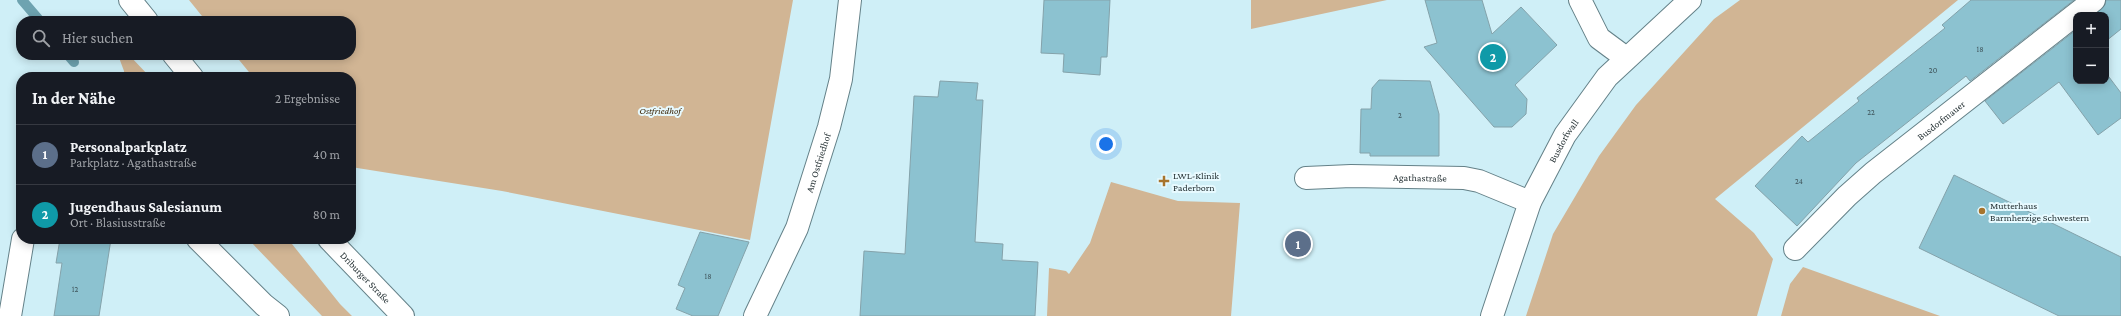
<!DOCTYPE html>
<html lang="de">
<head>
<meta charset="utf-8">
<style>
  body { margin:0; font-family:"Crimson Pro",serif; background:#20242c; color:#f1f3f6 }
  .controls { position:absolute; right:12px; top:12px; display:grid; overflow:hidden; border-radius:8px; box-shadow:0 2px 10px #0003 }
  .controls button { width:36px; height:36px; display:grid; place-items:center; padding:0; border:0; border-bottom:1px solid #363941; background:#171b24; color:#f1f3f6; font:20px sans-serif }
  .you { position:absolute; left:1106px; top:144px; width:14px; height:14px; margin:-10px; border:3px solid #fff; border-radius:50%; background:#1a73e8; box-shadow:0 0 0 6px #1a73e833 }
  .badge { display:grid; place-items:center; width:26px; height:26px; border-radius:50%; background:#7c3aed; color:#fff; font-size:13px; font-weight:700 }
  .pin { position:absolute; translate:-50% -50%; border:2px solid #fff; box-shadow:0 1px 4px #0006 }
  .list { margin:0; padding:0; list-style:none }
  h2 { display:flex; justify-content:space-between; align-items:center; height:52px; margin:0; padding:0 16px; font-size:17px }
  h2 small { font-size:13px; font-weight:400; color:#9ea1a6 }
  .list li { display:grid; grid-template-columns:26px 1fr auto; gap:12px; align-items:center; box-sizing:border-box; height:60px; padding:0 16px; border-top:1px solid #363941 }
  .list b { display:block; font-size:15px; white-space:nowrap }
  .list p { margin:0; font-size:13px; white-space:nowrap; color:#9ea1a6 }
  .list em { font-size:13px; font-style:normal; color:#9ea1a6 }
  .icon { flex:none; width:22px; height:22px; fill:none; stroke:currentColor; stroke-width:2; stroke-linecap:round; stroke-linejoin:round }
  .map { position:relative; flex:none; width:2121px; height:316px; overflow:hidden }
  .search { position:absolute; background:#171b24; box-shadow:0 2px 10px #0003; left:16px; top:16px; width:340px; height:44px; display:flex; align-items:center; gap:10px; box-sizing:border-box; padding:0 14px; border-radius:16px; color:#9ea1a6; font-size:15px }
  .panel { position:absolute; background:#171b24; box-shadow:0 2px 10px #0003; left:16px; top:72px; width:340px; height:172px; border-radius:16px }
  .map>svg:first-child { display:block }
  .green { fill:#d1b594 }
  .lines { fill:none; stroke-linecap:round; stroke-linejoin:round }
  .stream { stroke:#6ea3b0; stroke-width:10 }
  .building { fill:#8cc2d0; stroke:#84a2aa }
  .minor-casing { stroke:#648188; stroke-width:24 }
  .secondary-casing { stroke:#648188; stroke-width:24 }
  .minor { stroke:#fff; stroke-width:22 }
  .secondary { stroke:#fff; stroke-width:22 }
  .poi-dot { fill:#a7742c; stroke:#e7faff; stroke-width:1.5 }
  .labels { text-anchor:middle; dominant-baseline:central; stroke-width:4; stroke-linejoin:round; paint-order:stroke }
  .number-label { font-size:8px; fill:#40565c }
  .park-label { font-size:10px; font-style:italic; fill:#3e280a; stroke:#e7faff }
  .street-label { font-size:10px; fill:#263235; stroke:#e7faff }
  .poi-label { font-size:10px; fill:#263235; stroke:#e7faff; text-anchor:start }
</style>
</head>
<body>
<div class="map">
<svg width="2121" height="316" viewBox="0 0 2121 316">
  <rect width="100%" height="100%" fill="#cfeff7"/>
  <!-- green -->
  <g class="green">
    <path d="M189,0H793L750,240L502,191L351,167V77H253L235,55H351V21H206Z"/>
    <path d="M1251,0H1387L1251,29Z"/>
    <path d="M1740,0H1958L1715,199L1754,233L1773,259L1757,316H1526L1553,234L1599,156L1636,105L1714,19Z"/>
    <path d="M118,55H129L150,77H124V71Z"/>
    <path d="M1111,182L1178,201L1240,203L1231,316H1047L1049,268L1066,271L1069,274L1090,243Z"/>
    <path d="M248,239H288L340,304L352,316H322Z"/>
    <path d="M1803,267L1940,316H1781L1790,284Z"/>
  </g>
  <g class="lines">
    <!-- stream -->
    <g class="stream">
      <path d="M22,0L40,21"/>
      <path d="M68,55L74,62"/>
    </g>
  </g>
  <!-- building -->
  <g class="building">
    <path d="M1044,0H1110L1107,57H1101L1100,75L1063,72L1064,54L1041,53Z"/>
    <path d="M1425,0H1482L1492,34L1521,7L1557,45L1515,85L1527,99L1526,114L1512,127H1494L1424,47L1437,43Z"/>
    <path d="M1971,0H2074L1970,81L1966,76L1856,163L1797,226L1755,186L1802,136L1808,142L1859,101L1857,98L1945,28L1942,25Z"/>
    <path d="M2106,0H2121V29L2106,41V15H2095L2105,5Z"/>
    <path d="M2076,30V81H2106V73L2121,93V118L2098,135L2059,82L2003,124L1985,101Z"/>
    <path d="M1379,80L1430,81L1439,114V156H1370V153H1360L1361,109H1371L1372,88Z"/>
    <path d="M940,81L978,83L976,100H983L975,242L1003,244L1002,260L1038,262L1035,316H860L864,251L905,254L914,96L938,97Z"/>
    <path d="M1954,175L2121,257V316H2059L1919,248Z"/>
    <path d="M700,232L749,242L718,316H693L676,309L685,288L678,285Z"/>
    <path d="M60,239H111L99,316H54L62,263H56Z"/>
  </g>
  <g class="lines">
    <defs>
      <g id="minor">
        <path d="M1580,0L1599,38L1626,58"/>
        <path id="s1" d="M1306,178L1351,176L1464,178L1479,181L1530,202"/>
        <path d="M198,239L264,305L278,316"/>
        <path id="s2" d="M1795,249L1847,196L1873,173L2094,0"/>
        <path d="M10,316L23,239"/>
        <path id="s3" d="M755,316L797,228L829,127L841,79L850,0"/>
      </g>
      <g id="secondary">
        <path d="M130,0L147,21"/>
        <path d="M174,55L192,77"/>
        <path id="s4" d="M329,239L403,316"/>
        <path id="s5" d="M1492,316L1530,202L1565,135L1607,77L1690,0"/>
      </g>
    </defs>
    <!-- minor casing -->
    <use href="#minor" class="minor-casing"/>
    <!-- secondary casing -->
    <use href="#secondary" class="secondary-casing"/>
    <!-- minor -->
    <use href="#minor" class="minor"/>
    <!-- secondary -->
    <use href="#secondary" class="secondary"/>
  </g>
  <!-- markers -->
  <g class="poi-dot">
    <path d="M1162 175h4v4h4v4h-4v4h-4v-4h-4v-4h4z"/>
    <circle cx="1982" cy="211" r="4"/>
  </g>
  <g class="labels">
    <!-- number labels -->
    <g class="number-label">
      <text x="1980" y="49">18</text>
      <text x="1933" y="70">20</text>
      <text x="1871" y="112">22</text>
      <text x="1400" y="115">2</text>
      <text x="1799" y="181">24</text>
      <text x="708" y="276">18</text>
      <text x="75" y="289">12</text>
    </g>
    <!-- park labels -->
    <g class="park-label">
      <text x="660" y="110">Ostfriedhof</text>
    </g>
    <!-- street labels -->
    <g class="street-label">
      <text stroke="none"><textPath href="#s2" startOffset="195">Busdorfmauer</textPath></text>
      <text stroke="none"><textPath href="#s5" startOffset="190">Busdorfwall</textPath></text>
      <text stroke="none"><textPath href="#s3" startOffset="166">Am Ostfriedhof</textPath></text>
      <text stroke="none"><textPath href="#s1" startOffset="114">Agathastraße</textPath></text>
      <text stroke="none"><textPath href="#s4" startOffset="53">Driburger Straße</textPath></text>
    </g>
    <!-- poi labels -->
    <g class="poi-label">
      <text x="1173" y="175">LWL-Klinik<tspan x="1173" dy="12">Paderborn</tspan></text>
      <text x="1990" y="205">Mutterhaus<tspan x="1990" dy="12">Barmherzige Schwestern</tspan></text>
    </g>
  </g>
</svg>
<div class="controls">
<button>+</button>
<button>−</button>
</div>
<div class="you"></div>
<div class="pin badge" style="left:1298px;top:244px;background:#5c6f8a">1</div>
<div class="pin badge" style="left:1493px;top:57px;background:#0f9aa8">2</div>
<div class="search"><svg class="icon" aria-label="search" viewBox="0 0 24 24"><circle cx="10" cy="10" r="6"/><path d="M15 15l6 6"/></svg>Hier suchen</div>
<section class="panel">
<h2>In der Nähe<small>2 Ergebnisse</small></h2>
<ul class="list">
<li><span class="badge" style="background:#5c6f8a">1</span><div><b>Personalparkplatz</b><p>Parkplatz · Agathastraße</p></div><em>40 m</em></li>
<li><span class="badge" style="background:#0f9aa8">2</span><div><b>Jugendhaus Salesianum</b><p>Ort · Blasiusstraße</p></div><em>80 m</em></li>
</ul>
</section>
</div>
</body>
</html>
